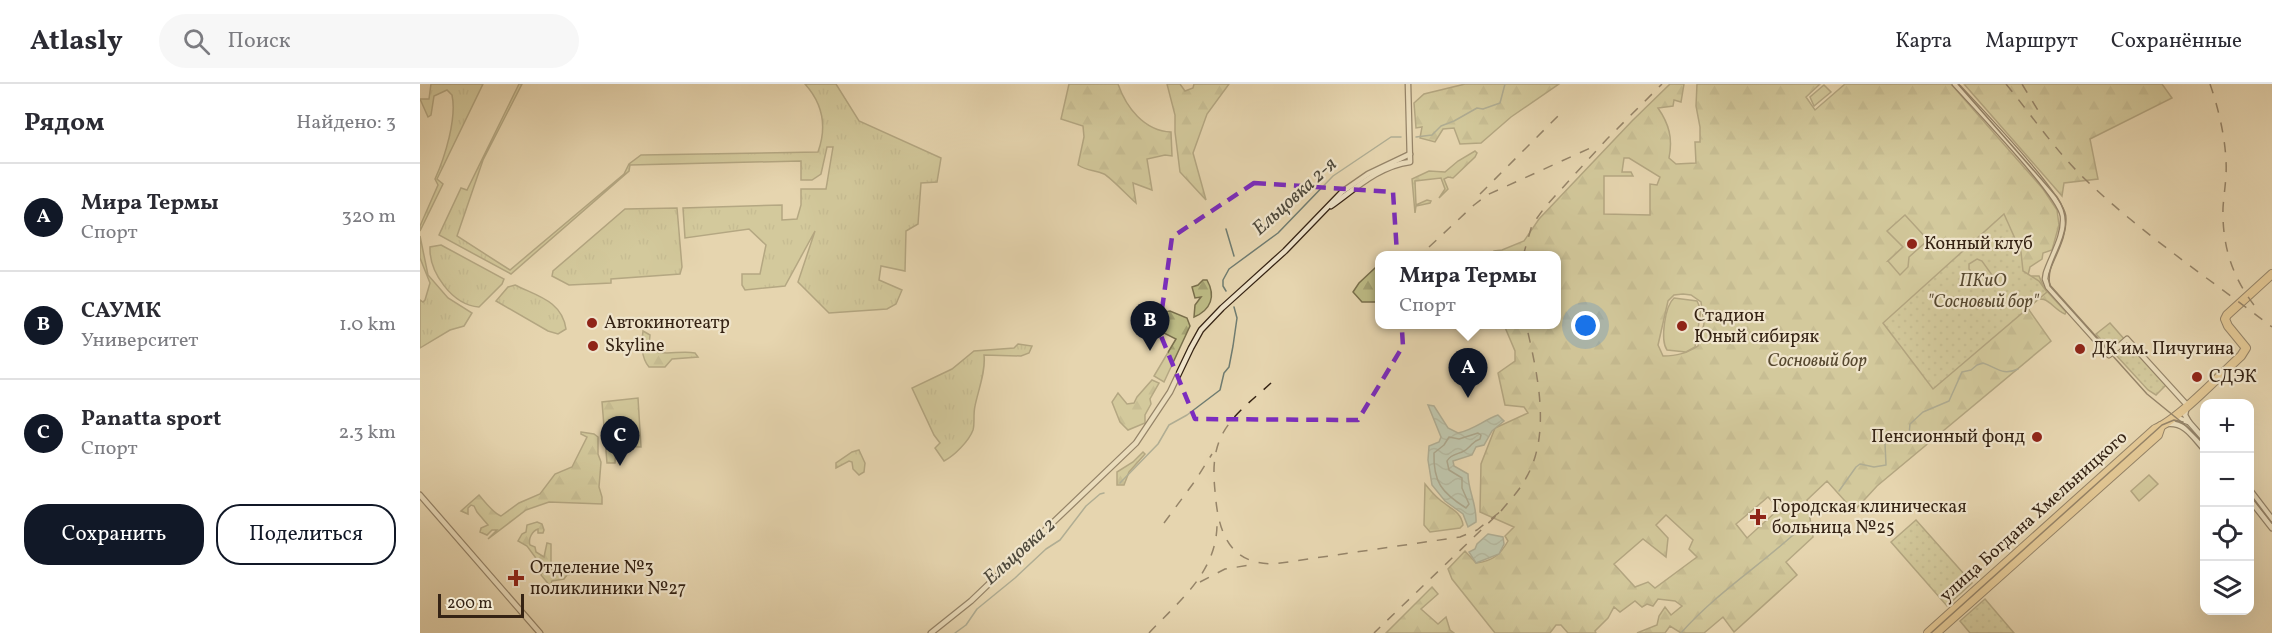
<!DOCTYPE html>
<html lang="ru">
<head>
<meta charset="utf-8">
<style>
  body { margin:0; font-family:Vollkorn,serif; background:#f7f7f7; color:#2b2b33 }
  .controls { position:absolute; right:18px; bottom:18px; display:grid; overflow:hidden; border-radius:12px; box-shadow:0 6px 24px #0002 }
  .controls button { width:54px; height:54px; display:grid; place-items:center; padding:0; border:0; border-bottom:2px solid #e1e1e2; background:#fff; color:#2b2b33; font:30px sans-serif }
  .scale { position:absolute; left:18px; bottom:15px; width:86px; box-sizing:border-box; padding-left:6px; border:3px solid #352314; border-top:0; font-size:16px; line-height:21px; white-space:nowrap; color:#352314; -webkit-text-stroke:4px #efe4cb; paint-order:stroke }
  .you { position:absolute; left:1166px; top:242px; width:21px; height:21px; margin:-15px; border:4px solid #fff; border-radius:50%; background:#1a73e8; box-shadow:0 0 0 9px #1a73e833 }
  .badge { display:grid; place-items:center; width:39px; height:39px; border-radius:50%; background:#111827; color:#fff; font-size:20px; font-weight:700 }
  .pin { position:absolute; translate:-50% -50px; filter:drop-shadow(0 2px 3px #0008) }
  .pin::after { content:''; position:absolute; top:32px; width:21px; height:18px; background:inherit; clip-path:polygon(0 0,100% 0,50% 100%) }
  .popup { position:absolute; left:955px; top:167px; width:186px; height:78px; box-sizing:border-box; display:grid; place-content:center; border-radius:12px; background:#fff; filter:drop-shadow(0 2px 4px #0005); font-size:20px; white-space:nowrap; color:#7c7c81 }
  .popup b { font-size:22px; color:#2b2b33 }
  .popup::after { content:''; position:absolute; left:50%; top:100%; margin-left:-12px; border:12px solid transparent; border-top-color:#fff }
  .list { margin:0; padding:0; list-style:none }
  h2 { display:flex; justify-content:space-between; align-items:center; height:78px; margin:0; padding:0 24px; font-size:26px }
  h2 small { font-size:20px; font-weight:400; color:#7c7c81 }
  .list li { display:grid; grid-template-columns:39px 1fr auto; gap:18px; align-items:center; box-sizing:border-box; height:108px; padding:0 24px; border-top:2px solid #e1e1e2 }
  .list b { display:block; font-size:22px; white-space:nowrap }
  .list p { margin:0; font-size:20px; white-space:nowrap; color:#7c7c81 }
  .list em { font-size:20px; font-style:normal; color:#7c7c81 }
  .actions { display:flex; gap:12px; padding:18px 24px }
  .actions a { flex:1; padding:14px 0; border:2px solid #111827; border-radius:24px; text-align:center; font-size:21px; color:#111827 }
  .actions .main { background:#111827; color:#fff }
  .icon { flex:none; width:33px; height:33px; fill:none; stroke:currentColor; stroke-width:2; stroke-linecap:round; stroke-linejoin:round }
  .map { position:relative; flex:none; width:1852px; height:549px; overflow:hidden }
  header { display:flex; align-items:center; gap:36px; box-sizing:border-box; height:84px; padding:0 30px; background:#fff; border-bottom:2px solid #e1e1e2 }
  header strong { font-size:28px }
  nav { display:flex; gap:33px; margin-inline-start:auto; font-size:21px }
  .search { width:420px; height:54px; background:#f7f7f7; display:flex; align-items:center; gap:15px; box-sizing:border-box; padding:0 21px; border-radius:33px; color:#7c7c81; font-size:22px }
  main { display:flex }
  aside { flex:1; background:#fff }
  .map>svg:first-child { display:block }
  .grass { fill:url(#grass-tufts); stroke:#796f4c; stroke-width:1.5 }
  .forest { fill:url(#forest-firs); stroke:#796f4c; stroke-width:1.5; fill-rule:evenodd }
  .park { fill:url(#park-dots); stroke:#796f4c; stroke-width:1.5 }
  .garden { fill:#bdbb85; stroke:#796f4c; stroke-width:1.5 }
  .water { fill:url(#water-waves); stroke:#6f7c71; stroke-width:1.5 }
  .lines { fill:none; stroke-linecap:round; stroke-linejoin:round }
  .shore { stroke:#666e62; stroke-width:1.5 }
  .stream { stroke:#6f7c71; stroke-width:1.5 }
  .secondary-casing { stroke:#352314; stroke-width:7 }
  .highway-casing { stroke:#352314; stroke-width:10 }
  .secondary { stroke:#efe4cb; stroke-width:4.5 }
  .highway { stroke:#e3ba78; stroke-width:8 }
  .tram { stroke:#352314; stroke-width:1.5 }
  .rail { stroke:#352314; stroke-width:1.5; stroke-dasharray:10 10; stroke-linecap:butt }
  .marked { fill:none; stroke:#7b2cbf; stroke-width:4.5; stroke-dasharray:12 8; stroke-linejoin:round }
  .poi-dot { fill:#8f2418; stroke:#efe4cb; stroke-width:2 }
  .labels { text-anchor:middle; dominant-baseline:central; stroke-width:4.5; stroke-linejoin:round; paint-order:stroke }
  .poi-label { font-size:18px; fill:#352314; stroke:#efe4cb; text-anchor:start }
  .park-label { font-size:18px; font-style:italic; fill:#574930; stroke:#efe4cb }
  .street-label { font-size:18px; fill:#352314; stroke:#efe4cb }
  .water-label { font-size:20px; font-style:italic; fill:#4d483b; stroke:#efe4cb }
</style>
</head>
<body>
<header>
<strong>Atlasly</strong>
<div class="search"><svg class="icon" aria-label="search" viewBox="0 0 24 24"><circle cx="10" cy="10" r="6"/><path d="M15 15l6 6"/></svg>Поиск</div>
<nav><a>Карта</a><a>Маршрут</a><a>Сохранённые</a></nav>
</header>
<main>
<aside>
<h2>Рядом<small>Найдено: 3</small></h2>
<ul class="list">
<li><span class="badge">A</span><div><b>Мира Термы</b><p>Спорт</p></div><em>320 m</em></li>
<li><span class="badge">B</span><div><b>САУМК</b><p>Университет</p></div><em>1.0 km</em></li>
<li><span class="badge">C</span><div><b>Panatta sport</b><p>Спорт</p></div><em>2.3 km</em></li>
</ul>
<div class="actions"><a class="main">Сохранить</a><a>Поделиться</a></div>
</aside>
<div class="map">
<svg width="1852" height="549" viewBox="0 0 1852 549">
  <defs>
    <pattern id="grass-tufts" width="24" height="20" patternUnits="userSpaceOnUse" patternTransform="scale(1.5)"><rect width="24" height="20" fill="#bdbb85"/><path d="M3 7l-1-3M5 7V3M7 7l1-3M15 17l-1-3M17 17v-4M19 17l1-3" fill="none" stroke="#a3a072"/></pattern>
    <pattern id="forest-firs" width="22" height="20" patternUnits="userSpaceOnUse" patternTransform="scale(1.5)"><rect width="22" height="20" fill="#bdbb85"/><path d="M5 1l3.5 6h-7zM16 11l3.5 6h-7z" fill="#a3a072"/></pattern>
    <pattern id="park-dots" width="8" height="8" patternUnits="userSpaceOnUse" patternTransform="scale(1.5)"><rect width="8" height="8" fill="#bdbb85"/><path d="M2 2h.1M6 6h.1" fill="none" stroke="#a3a072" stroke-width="1.8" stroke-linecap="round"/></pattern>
    <pattern id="water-waves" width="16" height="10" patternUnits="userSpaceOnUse" patternTransform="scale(1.5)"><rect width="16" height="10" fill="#96b8af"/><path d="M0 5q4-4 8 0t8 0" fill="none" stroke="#7b958d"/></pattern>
  </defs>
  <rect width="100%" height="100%" fill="#e6d5af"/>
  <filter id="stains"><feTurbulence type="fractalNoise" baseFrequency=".00333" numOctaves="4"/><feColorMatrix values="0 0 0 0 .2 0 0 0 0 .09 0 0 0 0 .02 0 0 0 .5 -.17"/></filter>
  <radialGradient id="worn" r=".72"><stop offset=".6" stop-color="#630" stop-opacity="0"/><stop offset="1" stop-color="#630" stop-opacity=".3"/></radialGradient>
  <!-- grass -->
  <g class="grass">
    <path d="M11,0H63L17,95L23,100L0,147V142L18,101L15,95C25,73 37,34 32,11L27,6L14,12L11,31L8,33L0,15H9Z"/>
    <path d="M99,0H102L63,76L37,152L90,186L204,90L209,80L221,71L398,68C407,43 403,20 385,0H416L439,37L521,74L517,98L501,99L498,140L486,147L485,187L461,182L459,196L482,206L476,220L467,225L409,229L378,198L395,147L365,202L325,206L322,201V190H340L346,161L329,145L265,154L263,124L362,121V136L377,135L381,121V105H406L413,63H407L401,90L392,96H381V77L210,81L209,87L91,190L19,151L41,104L47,106Z"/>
    <path d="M257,124L262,183L260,190L191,195V199L149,201L132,192L133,187L205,125Z"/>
    <path d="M0,152L8,191L28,214L52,229L44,242L30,246L0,264V216L3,218L5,216L10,199L0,174Z"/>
    <path d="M21,161L84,195L82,200L59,223C32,221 9,188 10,163Z"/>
    <path d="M95,201C117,212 142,217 146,245L138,250L128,247L76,217L88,203Z"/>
    <path d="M598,260L612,262L609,269L601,272L564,271C566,287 558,307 555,322C553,330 555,339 553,346C549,357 534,372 524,377L515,364L520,359L514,351L492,304L532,285L554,267L594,264Z"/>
    <path d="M439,366L445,379L444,388L439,391L433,385L432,378L429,377L416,384V379L432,368Z"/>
  </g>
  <!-- forest -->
  <g class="forest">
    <path d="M649,0H698C706,23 724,47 751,48L752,72L745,71L727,75L732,106L713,99L716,119C709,113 689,92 684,90C674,86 667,87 658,81L664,53L663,42L641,35Z"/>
    <path d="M747,0H760L765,7L773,4L774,0H809L787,30L773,69L786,116L760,88L755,48V31Z"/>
    <path d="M1045,0H1139L1091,33L1061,59L1040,60L1034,44L1023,45L1015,58L1000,54L1002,43L996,44L994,19L1004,10Z"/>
    <path d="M1250,0H1264L1261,18L1254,16L1253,22L1238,24C1249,40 1253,54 1249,74L1256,80L1276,79L1275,58H1280V43L1276,22L1277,0H1400L1386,13L1395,26L1425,0H1531L1623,105L1637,126L1639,141L1632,166L1623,169L1622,175L1610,183L1606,199L1612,192H1619L1624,204L1646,228L1645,230C1632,225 1627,208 1611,218L1609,226L1631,257L1457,402L1434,427L1407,397L1387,416L1393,453L1366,478L1377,491L1314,548L1303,533L1284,549H1261L1250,542L1245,549H1217L1237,541L1239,532L1245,523L1251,531L1262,522L1255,517L1238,515L1233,522L1227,520L1222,523L1215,517L1200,528L1194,523L1188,534L1175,547L1176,549H1148L1141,541H1136L1130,549H1075L1032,495L1028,485L1045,467L1056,479C1073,477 1080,471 1088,457L1085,452L1094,443L1060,428L1061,380L1075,344L1108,329L1104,323L1085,321L1078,289L1095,277V267L1084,241L1136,240V172L1069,171L1074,167L1082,166L1104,157L1119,135L1212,37ZM1204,74H1209L1240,93L1237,101L1230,100V131L1184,130V92H1213L1211,88H1202ZM1508,156L1488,173L1468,177L1483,163ZM1263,210L1271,211L1281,218L1284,240L1278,262C1266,269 1258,272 1243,272L1238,261L1248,217L1254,211ZM1348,413L1359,425L1327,454L1316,440ZM1246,431L1273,456L1269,465L1277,473L1235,504L1228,498L1215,503L1194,480L1223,455L1246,473L1248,454L1236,441Z"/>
    <path d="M1544,0H1742L1752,14L1670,55L1678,95L1644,99L1642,112Z"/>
    <path d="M1055,67L1057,69L1055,73L1033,94L1028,93L1024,95L1028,105L1019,114L1025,105L1021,94L995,97L996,121L1007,116L1011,117L1010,119L996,122L995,129L992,95L1009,87L1025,88L1038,77Z"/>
    <path d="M955,184H959V218H942L933,208L939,199Z"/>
    <path d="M783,196H787C796,212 791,226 774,233L775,221L781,213L775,214L772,203L778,201Z"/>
    <path d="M734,226L740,229L750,227L767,234L770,242L744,298L734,292L756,255L734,244L732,240L734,235L737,234L730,231Z"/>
    <path d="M223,247L230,251L229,262L232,267C246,272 261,266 275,269L278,273L252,275L245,283H229C221,274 221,258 223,247Z"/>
    <path d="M732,296L739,299L730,315L731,320L725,331V339L708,346L700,338L692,318L698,309L707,320L714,319L717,313Z"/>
    <path d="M218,314L221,363L196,362L195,379H187L182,318Z"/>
    <path d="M161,348L174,350L178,353V370L181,378L179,403L182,413V420L129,418L106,426L68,455L77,446H72L67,451L60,448L61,444L68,441L57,428L54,422L51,421L48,424V430L41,427L59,411C65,418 73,429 81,432L99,419L120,410L135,390L152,383L167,353L161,350Z"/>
    <path d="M723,368L725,370L709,388L704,401H697V388L713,378Z"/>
    <path d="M1005,400C1009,405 1014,411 1019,415C1029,424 1041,427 1043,441L1040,444L1010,448L1004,441Z"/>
    <path d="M117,438L122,440L124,446L123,449H118V445C112,447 108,455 110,461L115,463L116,468L124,473L127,459L131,460V481L133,484L131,489L137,488C141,480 148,480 157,481L156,489L147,491L144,495L132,497L130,502L121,491L124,485L107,462L98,457L102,450L106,448L107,441Z"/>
    <path d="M1012,503L1018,510L1001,525L1018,540L1026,533L1030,546L1034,549H966Z"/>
  </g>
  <!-- park -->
  <g class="park">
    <path d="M1584,130L1601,168L1603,187L1619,197L1627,208L1513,305L1463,239Z"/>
    <path d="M1690,239L1705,256L1695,264L1688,263L1676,250Z"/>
    <path d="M1709,260L1746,301L1736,311L1728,306L1696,271Z"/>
    <path d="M1496,436L1552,499L1527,522L1471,458Z"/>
    <path d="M1565,515L1594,549H1550L1540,537Z"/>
  </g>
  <!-- garden -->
  <g class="garden">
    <path d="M1404,1L1411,8L1394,22L1390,13Z"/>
    <path d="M1485,131L1508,156L1489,173L1488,183L1480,191L1468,177L1483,163L1467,147Z"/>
    <path d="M1557,175L1562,177L1572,191L1569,198L1561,199L1549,185V180Z"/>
    <path d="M1254,214L1277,217L1281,226L1275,263L1266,268L1247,266C1240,256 1245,222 1254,214Z"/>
    <path d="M1729,391L1738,400L1719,417L1711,407Z"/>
  </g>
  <!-- water -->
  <g class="water">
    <path d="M1008,321L1014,322L1028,344L1038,349C1053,346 1064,336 1078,331L1084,337L1072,347L1064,361L1056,363L1052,371L1033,377L1034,382L1048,390C1048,407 1057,420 1056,438L1048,443L1043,430L1025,417L1012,401L1008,376L1009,362L1019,358L1021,353Z"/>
    <path d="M1068,450L1083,453L1084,460L1079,470L1056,479L1049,468L1055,465L1057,460Z"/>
  </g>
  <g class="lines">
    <!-- shore -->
    <path class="shore" d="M1058,349L1061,351L1060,355C1053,357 1053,360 1048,364C1042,371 1032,368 1027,377L1029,386L1042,394V404L1049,420L1046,424C1022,409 1013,398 1014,369L1024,361L1029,353L1039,355Z"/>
    <!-- stream -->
    <g class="stream">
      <path d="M996,53L1012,51L1021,42L1034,37L1057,24L1063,25L1080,19L1085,0"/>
      <path d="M806,145L814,172"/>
      <path d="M806,207L803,202V196L809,185L858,149L913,92L971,53H981"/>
      <path d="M700,399L738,360L749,341L767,331L800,306L804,289L809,283L813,262L817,234L814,223"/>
      <path d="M1419,407L1436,383L1440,380L1454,383L1466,381L1465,359L1475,352L1489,351L1490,340L1503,328L1529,317L1542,288L1551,286L1557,281L1563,279C1578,284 1582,292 1598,285"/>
      <path d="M535,549L546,541L557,525L595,494L626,465L640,456L666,422L680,410L684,409"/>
      <path d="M1261,549C1298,507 1346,478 1385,440"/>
    </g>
    <defs>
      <g id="secondary">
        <path d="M1535,0C1555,22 1640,110 1643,132C1645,152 1632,171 1626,189L1625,195L1628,203L1689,271L1707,255L1767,321L1765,331L1769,338"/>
        <path d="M911,122C936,104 959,82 990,78L988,0"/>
        <path d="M1754,333L1769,338L1784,355"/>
        <path d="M1747,340C1765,338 1773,353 1784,365"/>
        <path d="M1830,406L1852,435"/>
        <path d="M0,411L120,549"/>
        <path d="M1830,416L1852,444"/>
        <path d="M511,549L551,517L716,359L750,308L771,264L781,246L802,224L865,167L922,108L948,90L990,70"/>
      </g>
      <g id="highway">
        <path d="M1508,549L1735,345C1759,335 1800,291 1821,272L1826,264L1808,242L1805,235L1807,231L1852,190"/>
        <path d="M1516,549L1738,351L1741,342"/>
      </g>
    </defs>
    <!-- secondary casing -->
    <use href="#secondary" class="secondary-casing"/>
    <!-- highway casing -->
    <use href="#highway" class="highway-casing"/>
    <!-- secondary -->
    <use href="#secondary" class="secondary"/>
    <!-- highway -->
    <use href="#highway" class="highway"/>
    <!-- tram -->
    <g class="tram">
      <path d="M1538,0L1637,113C1662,150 1623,173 1630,202L1727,310L1765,341L1784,360"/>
      <path d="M1830,410L1852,439"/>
      <path d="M1511,549L1742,341L1754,336L1763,338"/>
    </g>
    <!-- rail -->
    <g class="rail">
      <path d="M1586,0C1613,33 1637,69 1668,98C1725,152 1791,196 1852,243"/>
      <path d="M1602,0L1622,33"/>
      <path d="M1790,0C1798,23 1805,52 1806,77C1807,93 1804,108 1803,124C1802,163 1813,196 1838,226"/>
      <path d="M1060,110L1142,28"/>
      <path d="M1009,163L1054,121L1067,111L1177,61"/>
      <path d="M1103,172L1112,141L1125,123L1187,55L1242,0"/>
      <path d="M851,299C835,314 814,329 803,349C793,367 793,387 795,407C798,447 808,480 854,480L1040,453L1057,446L1081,427L954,549"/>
      <path d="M1081,427C1090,416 1100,406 1106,394C1132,349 1117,288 1106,240"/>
      <path d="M744,439L775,397L792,370"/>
      <path d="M780,498L805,485L836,480"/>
      <path d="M729,549C759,517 797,488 797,440"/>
    </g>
  </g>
  <!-- marked area -->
  <path d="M0 0H1852V549H0ZM834,99L973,108L983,262L938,336L775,335L739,247L752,153Z" fill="#e6d5af" fill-opacity=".55" fill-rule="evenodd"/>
  <path class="marked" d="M834,99L973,108L983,262L938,336L775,335L739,247L752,153Z"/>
  <!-- markers -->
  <g class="poi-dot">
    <circle cx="1492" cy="160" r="6"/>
    <circle cx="172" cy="239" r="6"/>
    <circle cx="1262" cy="242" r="6"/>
    <circle cx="173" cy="262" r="6"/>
    <circle cx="1660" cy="265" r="6"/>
    <circle cx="1777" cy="293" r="6"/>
    <circle cx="1617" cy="353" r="6"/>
    <path d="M1335 424h6v6h6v6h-6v6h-6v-6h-6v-6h6z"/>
    <path d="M93 485h6v6h6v6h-6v6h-6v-6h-6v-6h6z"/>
  </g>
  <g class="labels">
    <!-- poi labels -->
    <g class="poi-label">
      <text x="1504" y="160">Конный клуб</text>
      <text x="1274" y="232">Стадион<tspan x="1274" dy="21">Юный сибиряк</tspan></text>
      <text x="184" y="239">Автокинотеатр</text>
      <text x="185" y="262">Skyline</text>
      <text x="1672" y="265">ДК им. Пичугина</text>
      <text x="1789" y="293">СДЭК</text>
      <text x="1605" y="353" text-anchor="end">Пенсионный фонд</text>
      <text x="1352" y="423">Городская клиническая<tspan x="1352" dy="21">больница №25</tspan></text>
      <text x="110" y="484">Отделение №3<tspan x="110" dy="21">поликлиники №27</tspan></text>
    </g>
    <!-- park labels -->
    <g class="park-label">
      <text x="1563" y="197">ПКиО<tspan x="1563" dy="21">"Сосновый бор"</tspan></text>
      <text x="1397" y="277">Сосновый бор</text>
    </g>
    <!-- street labels -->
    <g class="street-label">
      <text transform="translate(1614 433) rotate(-42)">улица Богдана Хмельницкого</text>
    </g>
    <!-- water labels -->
    <g class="water-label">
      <text transform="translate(875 113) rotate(-42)">Ельцовка 2-я</text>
      <text transform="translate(600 468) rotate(-42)">Ельцовка 2</text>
    </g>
  </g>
  <rect width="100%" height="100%" filter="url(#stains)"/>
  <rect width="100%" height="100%" fill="url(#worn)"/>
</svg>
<div class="controls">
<button>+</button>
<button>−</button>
<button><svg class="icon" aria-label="locate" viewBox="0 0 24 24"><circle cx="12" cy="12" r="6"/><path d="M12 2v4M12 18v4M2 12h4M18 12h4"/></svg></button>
<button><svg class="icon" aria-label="layers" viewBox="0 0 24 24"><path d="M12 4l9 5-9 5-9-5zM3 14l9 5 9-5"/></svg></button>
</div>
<div class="scale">200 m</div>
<div class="you"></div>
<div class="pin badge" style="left:1048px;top:314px">A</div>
<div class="popup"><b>Мира Термы</b>Спорт</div>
<div class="pin badge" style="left:730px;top:267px">B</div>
<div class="pin badge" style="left:200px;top:382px">C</div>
</div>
</main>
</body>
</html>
